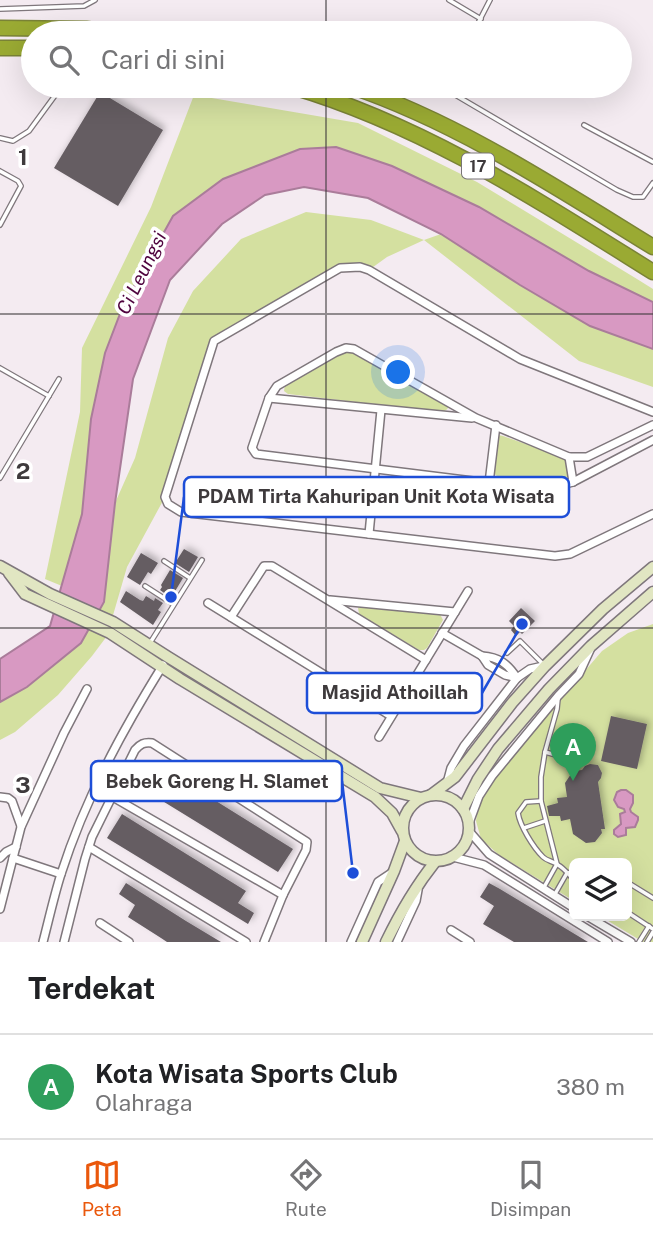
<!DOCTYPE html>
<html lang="id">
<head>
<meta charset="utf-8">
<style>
  body { margin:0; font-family:"Public Sans",sans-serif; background:#f6f6f6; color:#202124 }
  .controls { position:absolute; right:21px; bottom:21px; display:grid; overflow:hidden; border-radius:10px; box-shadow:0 7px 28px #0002 }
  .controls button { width:63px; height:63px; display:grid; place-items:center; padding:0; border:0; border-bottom:2px solid #e0e0e0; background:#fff; color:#202124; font:35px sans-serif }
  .you { position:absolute; left:399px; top:373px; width:24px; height:24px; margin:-18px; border:5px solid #fff; border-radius:50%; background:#1a73e8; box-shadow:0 0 0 10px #1a73e833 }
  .badge { display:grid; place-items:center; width:46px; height:46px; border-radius:50%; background:#ea580c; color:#fff; font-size:23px; font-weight:700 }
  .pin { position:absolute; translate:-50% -58px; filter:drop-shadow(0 2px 4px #0008) }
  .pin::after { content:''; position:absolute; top:37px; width:24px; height:21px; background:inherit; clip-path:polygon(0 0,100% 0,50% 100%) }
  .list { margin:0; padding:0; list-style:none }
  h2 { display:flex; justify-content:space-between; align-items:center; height:91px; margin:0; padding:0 28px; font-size:30px }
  h2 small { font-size:23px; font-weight:400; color:#757577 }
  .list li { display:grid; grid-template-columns:46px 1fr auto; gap:21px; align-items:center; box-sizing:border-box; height:105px; padding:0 28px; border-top:2px solid #e0e0e0 }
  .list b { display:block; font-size:26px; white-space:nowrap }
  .list p { margin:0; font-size:23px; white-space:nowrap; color:#757577 }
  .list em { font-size:23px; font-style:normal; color:#757577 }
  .icon { flex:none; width:38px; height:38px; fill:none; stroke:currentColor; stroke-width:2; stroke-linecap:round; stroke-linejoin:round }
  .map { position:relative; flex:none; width:653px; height:942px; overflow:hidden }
  .search { position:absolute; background:#fff; box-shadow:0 7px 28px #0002; left:21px; right:21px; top:21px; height:77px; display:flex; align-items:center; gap:18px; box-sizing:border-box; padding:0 24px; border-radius:38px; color:#757577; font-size:26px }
  .sheet { height:196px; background:#fff }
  nav { display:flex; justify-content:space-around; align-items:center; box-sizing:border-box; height:98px; border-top:2px solid #e0e0e0; background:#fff; font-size:19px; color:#757577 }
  nav a { display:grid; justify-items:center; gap:4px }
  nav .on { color:#ea580c }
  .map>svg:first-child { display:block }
  .green { fill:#d4e0a0 }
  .water { fill:#d899c2; stroke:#aa7c9a; stroke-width:2 }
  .building { fill:#655d62; filter:url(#shadow) }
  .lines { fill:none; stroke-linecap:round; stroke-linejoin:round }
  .lane-casing { stroke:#7f777c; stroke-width:6 }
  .street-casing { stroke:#7f777c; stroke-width:10 }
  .secondary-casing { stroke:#7f777c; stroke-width:13 }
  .highway-casing { stroke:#7a8336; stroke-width:17 }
  .lane { stroke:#fff; stroke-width:3.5 }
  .street { stroke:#fff; stroke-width:7 }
  .secondary { stroke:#e1e6c2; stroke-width:10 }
  .highway { stroke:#9aaa33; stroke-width:14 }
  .grid { fill:none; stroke:#3e3a3c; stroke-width:2; stroke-opacity:0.55 }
  .labels { text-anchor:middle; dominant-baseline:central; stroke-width:7; stroke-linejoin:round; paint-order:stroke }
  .shield { fill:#fff; stroke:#787576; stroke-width:2 }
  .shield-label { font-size:16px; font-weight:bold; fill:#3e3a3c }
  .water-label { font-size:19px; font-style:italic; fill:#4f033e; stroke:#fff }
  .grid-label { font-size:23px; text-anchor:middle; font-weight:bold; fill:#3e3a3c; stroke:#fff; stroke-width:7; stroke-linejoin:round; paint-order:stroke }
  .leader { fill:none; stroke:#1d4ed8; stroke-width:2.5 }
  .callout-dot { fill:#1d4ed8; stroke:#fff; stroke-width:2.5 }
  .callout { fill:#fff; stroke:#1d4ed8; stroke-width:2.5 }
  .callout-label { font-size:19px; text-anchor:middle; font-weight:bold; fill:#3e3a3c }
</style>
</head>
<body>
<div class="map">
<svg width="653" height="942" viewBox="0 0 653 942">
  <defs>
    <filter id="shadow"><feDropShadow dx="3" dy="-3" stdDeviation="3.5" flood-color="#0004"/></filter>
  </defs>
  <rect width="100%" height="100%" fill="#f4ebf1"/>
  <!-- green -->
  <g class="green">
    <path d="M194,95L358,123L477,182L637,279L653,289V302L589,271L392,166L173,216L154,252L91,419L82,514L62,586L45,579L80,412L82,348L151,207Z"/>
    <path d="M306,212L371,220L424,240L441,234L520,285L590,326L653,349V387L579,361L424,240L387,257L369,270L340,268L214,341L165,497L127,567L107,636L92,656L58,695L15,732L0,740V702L27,687L104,602L115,503L135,458L168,338L193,291L241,239Z"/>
    <path d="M350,350L449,405C448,410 445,411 440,412L288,394L284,391L285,385L345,351Z"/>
    <path d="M498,435L503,436L574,461L575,473L559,481L497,476L493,473Z"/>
    <path d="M361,606L440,614L443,620L427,648L424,650H419L359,614L358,608Z"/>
    <path d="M653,624V942H643L600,916H627V863H574V901L499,855L481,839L476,821L478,806L500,770L602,651L628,633Z"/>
  </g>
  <!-- water -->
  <g class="water">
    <path d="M336,147L392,166L479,207L589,271L653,302V349L590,326L520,285L441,234L368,198L304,187L265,195L222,224L170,280L133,379L115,503L104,602L81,643L27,687L0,702V659L50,626L82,514L91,419L105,353L123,306L173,216L223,179L300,149Z"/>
    <path d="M621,790H626L633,795V803L630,809L631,812L638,817V820L635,827L626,828V835L618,837L614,834V830L621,824L620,814L625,812L624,809L618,807L614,800L617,792Z"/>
  </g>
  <!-- building -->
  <g class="building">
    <path d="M100,92L163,130L118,206L54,168Z"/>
    <path d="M184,549L198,557L189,572L175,563Z"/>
    <path d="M141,553L158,563L151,574L148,572L140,585L127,577Z"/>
    <path d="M170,570L183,578L174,593L170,591L167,595L160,590L162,587L161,585Z"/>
    <path d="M126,591L140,600L143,601L146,596L154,601L155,598L163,603L158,610L161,612L153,625L120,602Z"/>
    <path d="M521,608L535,621L522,634L520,632L516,636L511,630L514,626L509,621Z"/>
    <path d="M611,716L647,724L637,769L601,761Z"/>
    <path d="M590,764L598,765L602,773L601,778L598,782L605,829H601L602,833L595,842L586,843L573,834L570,819L561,821L560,816H549L547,806L558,803L557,798L567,797L565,783L573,771L582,770L585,766Z"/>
    <path d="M163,768L293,849L278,872L143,789L150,778L155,781Z"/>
    <path d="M122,814L246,891L238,903L254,913L248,924L107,838Z"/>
    <path d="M126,883L186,921L221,942H167L161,938L128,917L135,905L119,894Z"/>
    <path d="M489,883L500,889L588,942H514L483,924L494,906L480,897Z"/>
  </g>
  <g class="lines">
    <defs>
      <g id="lane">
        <path d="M449,0L481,19"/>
        <path d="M0,9L84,6L95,0"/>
        <path d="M473,33L490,0"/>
        <path d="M448,86L452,93L617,190L633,197H643L653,183"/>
        <path d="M584,125L653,162"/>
        <path d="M0,138L13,141L29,131L62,86"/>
        <path d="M0,171L18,181L21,186L0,225"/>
        <path d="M0,368L49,396"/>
        <path d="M0,478L59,379"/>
        <path d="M164,561L190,578"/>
        <path d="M145,586L173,604"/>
        <path d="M150,643L202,560"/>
        <path d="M507,653L520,641L543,664"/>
        <path d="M545,752L582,762"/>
        <path d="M541,801L526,802L518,813C520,826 533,847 543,857C547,861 553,861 558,865C564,868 569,875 574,880"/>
        <path d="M524,828L545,821"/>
        <path d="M627,882L653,898"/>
        <path d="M543,889L557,864L541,801V777L545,752L557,709L558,699"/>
        <path d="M555,894L567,873L574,872"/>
        <path d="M627,912L653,929"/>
        <path d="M639,942L649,926"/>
        <path d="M647,942L653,932"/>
      </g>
      <g id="street">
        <path d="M269,398L472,418"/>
        <path d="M653,412L520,359L369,270L360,267L340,268L214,341L165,497L168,504L181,512L555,556L570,554L653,514"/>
        <path d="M653,425L587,457H569L476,418L354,349L346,348L336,352L277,386L269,398L252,448L256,454L489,483L554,487L573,482L653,440"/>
        <path d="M569,457L573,482"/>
        <path d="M489,483L496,425"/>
        <path d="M369,534L381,410"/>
        <path d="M330,600L455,612"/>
        <path d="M208,603L391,716"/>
        <path d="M231,617L264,566H272L426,660"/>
        <path d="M442,633L482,656L488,665L505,675L517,678"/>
        <path d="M482,656C499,657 508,664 517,678"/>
        <path d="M379,737L468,591"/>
        <path d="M447,783L451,768L464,746L517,678L530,669L543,666"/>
        <path d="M111,796L283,895"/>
        <path d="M0,797L8,798L12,801L21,826"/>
        <path d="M469,823L479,796L492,776L558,696L579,674L590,650"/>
        <path d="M469,831L489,854L574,908"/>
        <path d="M89,847L246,942"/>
        <path d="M453,857L484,865L608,942"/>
        <path d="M0,858L6,852L16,847"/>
        <path d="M13,858L61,874"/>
        <path d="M0,909L21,827L64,733L87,689"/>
        <path d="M587,916L631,942"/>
        <path d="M100,923L129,942"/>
        <path d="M451,930L470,942"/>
        <path d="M43,942C49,919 54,896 61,874C85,799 122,731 163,665"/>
        <path d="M64,942L85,859L92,837L135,750C140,744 144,742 152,743L307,842L306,850L283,895L264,942"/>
        <path d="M351,942L378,882L393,872"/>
        <path d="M397,942L416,901L418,890"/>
      </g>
      <g id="secondary">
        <path d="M0,566L50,594L113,622L168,657L380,788L421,798"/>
        <path d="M9,573L25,594L110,633L180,679L375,797L392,813L402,831"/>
        <circle cx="436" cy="828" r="33"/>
        <path d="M431,795L455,777L512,703L545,666L603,609L653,567"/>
        <path d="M463,809L478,779L498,749L549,689L591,646L653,592"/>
        <path d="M362,942L394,871L405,841"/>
        <path d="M386,942C400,913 415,887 435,862"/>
      </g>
      <g id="highway">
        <path d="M0,28L86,29L124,33"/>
        <path d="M0,48H33"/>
        <path d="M290,86C423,125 536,199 653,272"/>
        <path d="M350,86C457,122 557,188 653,247"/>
      </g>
    </defs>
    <!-- lane casing -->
    <use href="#lane" class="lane-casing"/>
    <!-- street casing -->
    <use href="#street" class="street-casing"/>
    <!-- secondary casing -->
    <use href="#secondary" class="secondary-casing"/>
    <!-- highway casing -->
    <use href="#highway" class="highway-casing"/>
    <!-- lane -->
    <use href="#lane" class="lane"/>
    <!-- street -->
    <use href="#street" class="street"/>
    <!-- secondary -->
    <use href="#secondary" class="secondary"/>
    <!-- highway -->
    <use href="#highway" class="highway"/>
  </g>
  <!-- grid -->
  <path class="grid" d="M326,0V33M326,86V942M0,314H653M0,628H653"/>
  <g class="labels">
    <!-- shield labels -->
    <rect class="shield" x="462" y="153.5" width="32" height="25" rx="5"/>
    <g class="shield-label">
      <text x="478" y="166">17</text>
    </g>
    <!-- water labels -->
    <g class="water-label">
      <text transform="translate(141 273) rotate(-64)">Ci Leungsi</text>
    </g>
  </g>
  <g class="grid-label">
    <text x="23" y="165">1</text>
    <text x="23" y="479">2</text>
    <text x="23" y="793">3</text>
  </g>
  <!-- callouts -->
  <path class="leader" d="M171 597L184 497M522 624L482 693M353 873L342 781"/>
  <g class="callout-dot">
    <circle cx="171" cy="597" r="7"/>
    <circle cx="522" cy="624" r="7"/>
    <circle cx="353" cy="873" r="7"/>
  </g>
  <g class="callout">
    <rect x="184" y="477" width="385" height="40" rx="7"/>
    <rect x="307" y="673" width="175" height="40" rx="7"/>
    <rect x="91" y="761" width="251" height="40" rx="7"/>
  </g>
  <g class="callout-label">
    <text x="376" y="503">PDAM Tirta Kahuripan Unit Kota Wisata</text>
    <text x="395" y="699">Masjid Athoillah</text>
    <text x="217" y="788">Bebek Goreng H. Slamet</text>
  </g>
</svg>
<div class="controls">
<button><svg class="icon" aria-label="layers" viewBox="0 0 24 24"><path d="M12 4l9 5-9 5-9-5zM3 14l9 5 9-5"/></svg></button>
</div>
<div class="you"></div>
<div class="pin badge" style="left:573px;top:781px;background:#2e9e5b">A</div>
<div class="search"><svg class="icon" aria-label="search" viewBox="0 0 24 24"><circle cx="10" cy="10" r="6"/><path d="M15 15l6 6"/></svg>Cari di sini</div>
</div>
<section class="sheet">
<h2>Terdekat<small></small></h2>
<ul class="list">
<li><span class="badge" style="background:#2e9e5b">A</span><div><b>Kota Wisata Sports Club</b><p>Olahraga</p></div><em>380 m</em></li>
</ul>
</section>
<nav>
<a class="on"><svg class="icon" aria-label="map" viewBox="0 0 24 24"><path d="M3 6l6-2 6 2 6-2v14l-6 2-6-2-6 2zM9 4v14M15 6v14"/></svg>Peta</a>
<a><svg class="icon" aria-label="directions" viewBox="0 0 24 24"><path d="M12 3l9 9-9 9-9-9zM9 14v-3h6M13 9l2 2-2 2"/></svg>Rute</a>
<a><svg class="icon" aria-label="saved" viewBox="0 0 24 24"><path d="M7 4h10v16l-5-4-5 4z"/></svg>Disimpan</a>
</nav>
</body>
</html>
